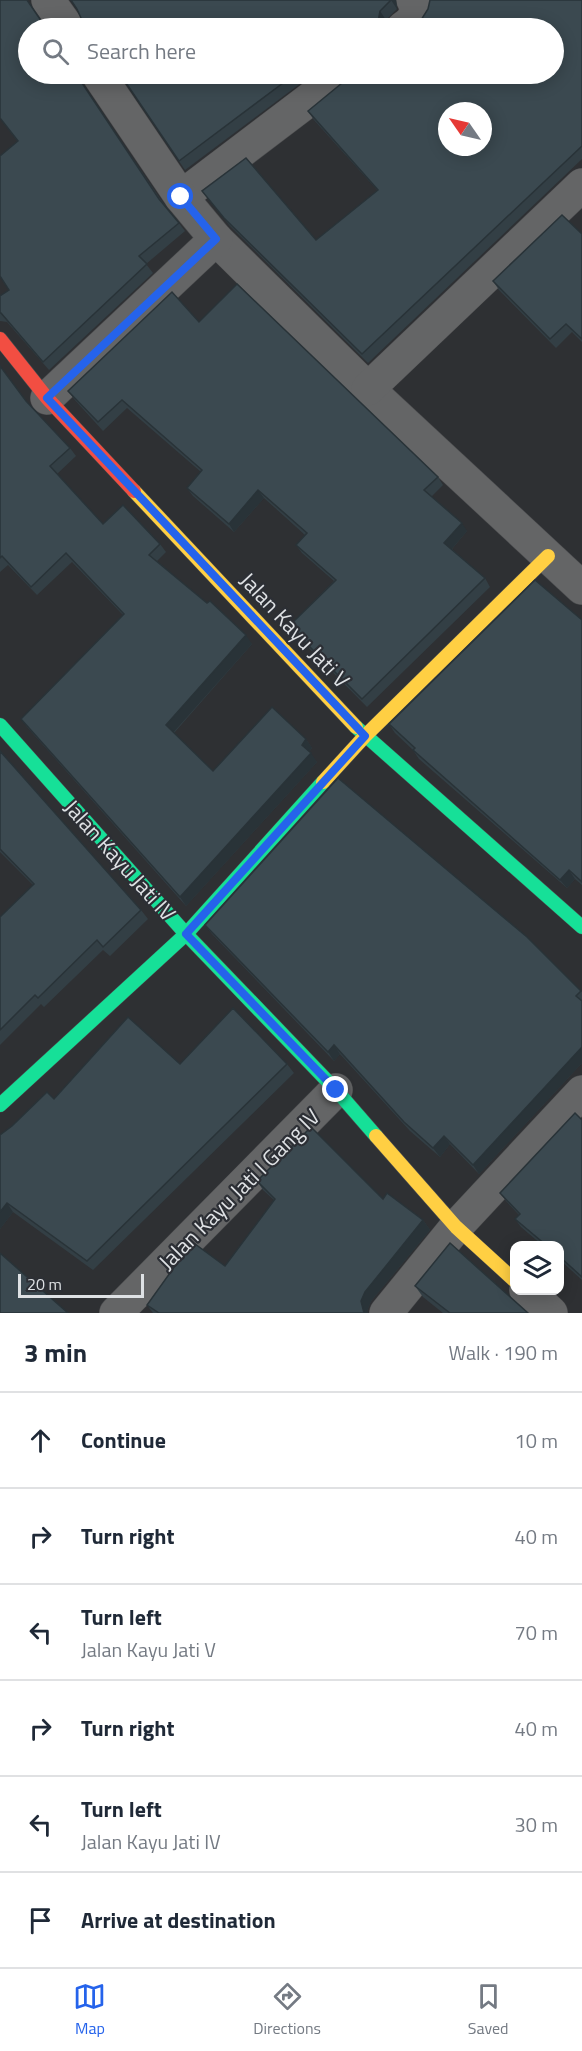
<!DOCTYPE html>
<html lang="en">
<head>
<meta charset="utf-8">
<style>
  body { margin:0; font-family:"Titillium Web",sans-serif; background:#f6f6f7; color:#1f2937 }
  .controls { position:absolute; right:18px; bottom:18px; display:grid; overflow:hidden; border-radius:12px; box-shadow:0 3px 15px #0003 }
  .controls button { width:54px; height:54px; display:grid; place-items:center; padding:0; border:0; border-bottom:2px solid #e0e1e3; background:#fff; color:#1f2937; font:30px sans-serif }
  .compass { position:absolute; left:438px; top:102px; width:54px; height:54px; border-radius:50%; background:#fff; box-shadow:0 3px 15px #0003; rotate:304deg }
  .scale { position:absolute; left:18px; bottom:15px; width:126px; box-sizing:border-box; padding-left:6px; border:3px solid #dee1e4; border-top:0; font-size:16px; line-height:21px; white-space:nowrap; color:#dee1e4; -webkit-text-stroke:4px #2c2f35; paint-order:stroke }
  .stop { position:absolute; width:18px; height:18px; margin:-14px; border:4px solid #2563eb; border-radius:50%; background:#fff }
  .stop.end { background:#2563eb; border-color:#fff; box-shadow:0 2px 6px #0008 }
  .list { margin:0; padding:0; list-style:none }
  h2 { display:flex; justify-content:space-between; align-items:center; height:78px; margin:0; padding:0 24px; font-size:26px }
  h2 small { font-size:20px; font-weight:400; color:#747a83 }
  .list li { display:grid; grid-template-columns:39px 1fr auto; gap:18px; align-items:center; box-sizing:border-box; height:96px; padding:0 24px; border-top:2px solid #e0e1e3 }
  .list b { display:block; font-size:22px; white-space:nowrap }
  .list p { margin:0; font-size:20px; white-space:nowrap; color:#747a83 }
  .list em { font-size:20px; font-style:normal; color:#747a83 }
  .icon { flex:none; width:33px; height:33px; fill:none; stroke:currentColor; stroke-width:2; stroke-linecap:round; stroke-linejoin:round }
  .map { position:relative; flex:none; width:582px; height:1313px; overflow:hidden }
  .search { position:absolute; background:#fff; box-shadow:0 3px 15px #0003; left:18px; right:18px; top:18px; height:66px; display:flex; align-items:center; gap:15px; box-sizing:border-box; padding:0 21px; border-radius:33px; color:#747a83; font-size:22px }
  .sheet { height:654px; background:#fff }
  nav { display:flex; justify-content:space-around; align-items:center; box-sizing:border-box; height:84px; border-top:2px solid #e0e1e3; background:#fff; font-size:16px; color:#747a83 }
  nav a { display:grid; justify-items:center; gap:3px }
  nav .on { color:#2563eb }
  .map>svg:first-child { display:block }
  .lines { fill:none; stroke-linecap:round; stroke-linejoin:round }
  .street-casing { stroke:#4b4c4e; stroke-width:34 }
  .fast-casing { stroke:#4b4c4e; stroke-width:15 }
  .slow-casing { stroke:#4b4c4e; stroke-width:15 }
  .jam-casing { stroke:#4b4c4e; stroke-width:15 }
  .street { stroke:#646566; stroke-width:33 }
  .fast { stroke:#16e098; stroke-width:14 }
  .slow { stroke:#ffcf43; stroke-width:14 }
  .jam { stroke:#f24e42; stroke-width:14 }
  .wall { fill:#333f45 }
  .shaded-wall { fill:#293338 }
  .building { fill:#3b4950; stroke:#293338; stroke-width:1.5; fill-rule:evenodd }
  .route { stroke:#2563eb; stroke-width:8 }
  .labels { text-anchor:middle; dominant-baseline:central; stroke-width:4.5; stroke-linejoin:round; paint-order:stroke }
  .street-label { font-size:22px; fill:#dee1e4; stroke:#2c2f35 }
</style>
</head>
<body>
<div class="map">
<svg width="582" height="1313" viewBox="0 0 582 1313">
  <rect width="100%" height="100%" fill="#2e3033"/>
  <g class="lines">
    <defs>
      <g id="street">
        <path d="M48,0L68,28"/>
        <path d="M403,28L411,22L418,9L413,0"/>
        <path d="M181,197L343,74"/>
        <path d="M216,239L368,389L582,588"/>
        <path d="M368,389L582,185"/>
        <path d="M47,398L216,239L181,197L98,74"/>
        <path d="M526,1290L551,1313"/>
        <path d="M116,1313L336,1090"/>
        <path d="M386,1313L456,1227L582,1092"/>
      </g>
      <g id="fast">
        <path d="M0,725L186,934L336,1090L376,1136"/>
        <path d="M356,727L582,927"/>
        <path d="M0,1105L186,934L323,782"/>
      </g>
      <g id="slow">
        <path d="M134,491L356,727"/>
        <path d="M323,782L365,736L548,556"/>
        <path d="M376,1136L456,1227L514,1280"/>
      </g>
      <path id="jam" d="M0,339L47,398L134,491"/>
    </defs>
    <!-- street casing -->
    <use href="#street" class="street-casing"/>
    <!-- fast casing -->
    <use href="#fast" class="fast-casing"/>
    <!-- slow casing -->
    <use href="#slow" class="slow-casing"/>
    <!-- jam casing -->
    <use href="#jam" class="jam-casing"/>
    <!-- street -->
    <use href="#street" class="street"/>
    <!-- fast -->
    <use href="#fast" class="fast"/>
    <!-- slow -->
    <use href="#slow" class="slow"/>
    <!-- jam -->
    <use href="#jam" class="jam"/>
  </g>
  <!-- wall -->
  <g class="wall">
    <path d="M0,0L29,2L28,74H80L79,76L82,84L161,200L185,231L146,264L153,273L49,370L7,322L0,321V296L9,290L18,142L0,118Z"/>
    <path d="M396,0L397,9L386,20L78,28Z"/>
    <path d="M582,0V159L368,363L230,226L202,191L316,240L378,191L314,120L308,111Z"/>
    <path d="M120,74H313L185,170Z"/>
    <path d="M582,234V342L572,332L556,348L499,290L493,281Z"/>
    <path d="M199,322L438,477L443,485L431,497L467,531L452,549L485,578L490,587L367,707L295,634L289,626L334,581L302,553L296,545L305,535L264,498L234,532L193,496L187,488L201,472L127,408L103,431L74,399L68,391Z"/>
    <path d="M0,366L26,401L70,448L76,456L57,474L103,524L160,544L166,552L157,561L252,644L174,733L213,771L306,739L312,748L309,752L317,762L186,906L27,727L21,719L123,615L72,562L37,595L8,565L0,572Z"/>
    <path d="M582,620V885L575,879L567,888L419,759L413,750L395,733L389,724Z"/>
    <path d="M0,751L141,910L148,919L110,956L103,950L44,1007L41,1004L0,1045V917L33,885L0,852Z"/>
    <path d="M205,925L527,937L582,992V1063L479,1174L450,1144L440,1157L410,1131L340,1054L334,1061L212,934Z"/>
    <path d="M180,1064H287L294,1073L93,1270L13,1212L0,1229V1135L54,1099Z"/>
    <path d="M582,1120V1280L560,1260V1245H542L521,1227L515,1219L519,1215L506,1201L500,1193Z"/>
    <path d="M257,1181L383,1199L423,1220L430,1230L371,1301L367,1311L368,1313H153L147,1305L225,1266L274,1200L263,1190Z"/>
    <path d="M415,1286L528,1313H443L423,1297Z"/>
  </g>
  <!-- shaded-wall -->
  <g class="shaded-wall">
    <path d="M391,0H396L397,9Z"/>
    <path d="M380,11L386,20L385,28H381L378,22Z"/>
    <path d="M76,74H80L79,76L82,84Z"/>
    <path d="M258,490L264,498L234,532L229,524Z"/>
    <path d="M462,523L467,531L450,551L444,543Z"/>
    <path d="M246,635L252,644L172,734L166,725Z"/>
    <path d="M306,739L312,748L308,753L302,745Z"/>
    <path d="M311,753L317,762L186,906L180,897Z"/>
    <path d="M569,870L575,879L567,888L560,880Z"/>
    <path d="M334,1045L340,1054L334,1061L328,1052Z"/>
    <path d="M582,1047V1063L479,1174L473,1165Z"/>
    <path d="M444,1136L450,1144L440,1157L433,1148Z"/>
    <path d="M7,1203L13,1212L0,1229V1212Z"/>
    <path d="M423,1220L430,1230L371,1301L367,1311L368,1313H364L361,1301L365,1292Z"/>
  </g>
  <!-- building -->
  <g class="building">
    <path d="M0,0H27L46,28H28V74H76L159,199L179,223L139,256L147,264L43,362L1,313H0V296L9,290L0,276V156L18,141L0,118Z"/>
    <path d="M71,0H391L380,11L378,22L381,28H78L81,18L77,9Z"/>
    <path d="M430,0H582V146L362,354L224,218L202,191L246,158L316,240L378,190L308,111L353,74H554V28H416L428,9ZM447,111H483V147H447Z"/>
    <path d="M120,74H295L179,161Z"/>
    <path d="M562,215L582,234V339L566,324L550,339L493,281Z"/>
    <path d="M237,284L438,477L424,490L462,523L444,543L485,578L362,699L289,626L336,580L296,545L307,533L258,490L229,524L187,488L202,470L122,400L98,422L68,391L172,292L199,322Z"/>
    <path d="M0,366L26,401L70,448L50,466L103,524L123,505L160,544L149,555L207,603L210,601L246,635L166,725L213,771L272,707L306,739L302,745L311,753L180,897L21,719L124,614L66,553L31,587L2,556L0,558Z"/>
    <path d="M535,580L582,620V882L569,870L560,880L413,750L415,748L389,724Z"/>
    <path d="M0,751L141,910L103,947L97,940L38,998L35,995L0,1030V917L34,884L0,849Z"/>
    <path d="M338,778L527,937L581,991L576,996L582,1001V1047L473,1165L444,1136L433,1148L404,1122L334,1045L328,1052L205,925Z"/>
    <path d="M233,1008L287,1064L87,1261L7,1203L0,1212V1135L12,1126L47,1092L54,1099L128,1017L180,1064Z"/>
    <path d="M575,1113L582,1120V1277L560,1257V1245H546L515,1219L520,1214L500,1193Z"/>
    <path d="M311,1127L383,1199L387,1193L423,1220L365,1292L361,1301L364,1313H159L147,1305L180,1259L195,1244L225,1266L275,1199L257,1181Z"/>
    <path d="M450,1243L528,1313H450L415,1286Z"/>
    <path d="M0,1253L68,1313H0Z"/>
  </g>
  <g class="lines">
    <!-- route -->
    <path class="route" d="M181,197L216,239L47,398L365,736L186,934L336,1090"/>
  </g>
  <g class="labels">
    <!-- street labels -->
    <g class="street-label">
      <text transform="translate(295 630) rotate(47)">Jalan Kayu Jati V</text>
      <text transform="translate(120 860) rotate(48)">Jalan Kayu Jati IV</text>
      <text transform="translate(239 1189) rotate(-45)">Jalan Kayu Jati I Gang IV</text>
    </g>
  </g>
</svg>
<div class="controls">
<button><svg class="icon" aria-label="layers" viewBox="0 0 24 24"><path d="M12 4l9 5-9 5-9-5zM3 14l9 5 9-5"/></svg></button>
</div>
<svg class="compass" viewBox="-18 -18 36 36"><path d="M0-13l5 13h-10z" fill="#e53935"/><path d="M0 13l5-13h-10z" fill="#747a83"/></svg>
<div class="scale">20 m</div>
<div class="stop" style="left:181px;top:197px"></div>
<div class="stop end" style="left:336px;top:1090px"></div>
<div class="search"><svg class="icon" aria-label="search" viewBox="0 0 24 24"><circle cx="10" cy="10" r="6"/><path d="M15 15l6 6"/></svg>Search here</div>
</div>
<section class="sheet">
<h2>3 min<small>Walk · 190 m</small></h2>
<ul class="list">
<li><svg class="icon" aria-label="ahead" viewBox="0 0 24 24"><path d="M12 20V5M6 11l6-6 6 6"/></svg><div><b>Continue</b></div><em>10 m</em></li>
<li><svg class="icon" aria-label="right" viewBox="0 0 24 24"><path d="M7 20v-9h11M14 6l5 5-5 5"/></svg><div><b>Turn right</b></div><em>40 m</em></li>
<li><svg class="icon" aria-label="left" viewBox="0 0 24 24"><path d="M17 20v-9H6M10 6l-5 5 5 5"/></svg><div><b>Turn left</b><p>Jalan Kayu Jati V</p></div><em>70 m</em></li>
<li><svg class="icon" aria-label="right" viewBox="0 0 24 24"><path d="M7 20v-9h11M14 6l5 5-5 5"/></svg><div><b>Turn right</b></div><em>40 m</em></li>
<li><svg class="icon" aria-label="left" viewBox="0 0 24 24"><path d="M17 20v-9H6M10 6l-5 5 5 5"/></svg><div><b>Turn left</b><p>Jalan Kayu Jati IV</p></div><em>30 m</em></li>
<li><svg class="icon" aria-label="arrive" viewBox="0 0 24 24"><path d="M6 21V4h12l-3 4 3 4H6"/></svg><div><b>Arrive at destination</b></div></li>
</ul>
</section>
<nav>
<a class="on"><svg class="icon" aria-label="map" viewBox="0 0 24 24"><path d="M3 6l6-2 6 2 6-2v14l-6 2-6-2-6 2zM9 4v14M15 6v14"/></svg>Map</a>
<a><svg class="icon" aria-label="directions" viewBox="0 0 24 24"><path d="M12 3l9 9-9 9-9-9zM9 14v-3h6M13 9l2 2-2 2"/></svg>Directions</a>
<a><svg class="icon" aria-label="saved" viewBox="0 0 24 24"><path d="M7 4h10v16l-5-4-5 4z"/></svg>Saved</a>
</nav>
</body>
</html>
